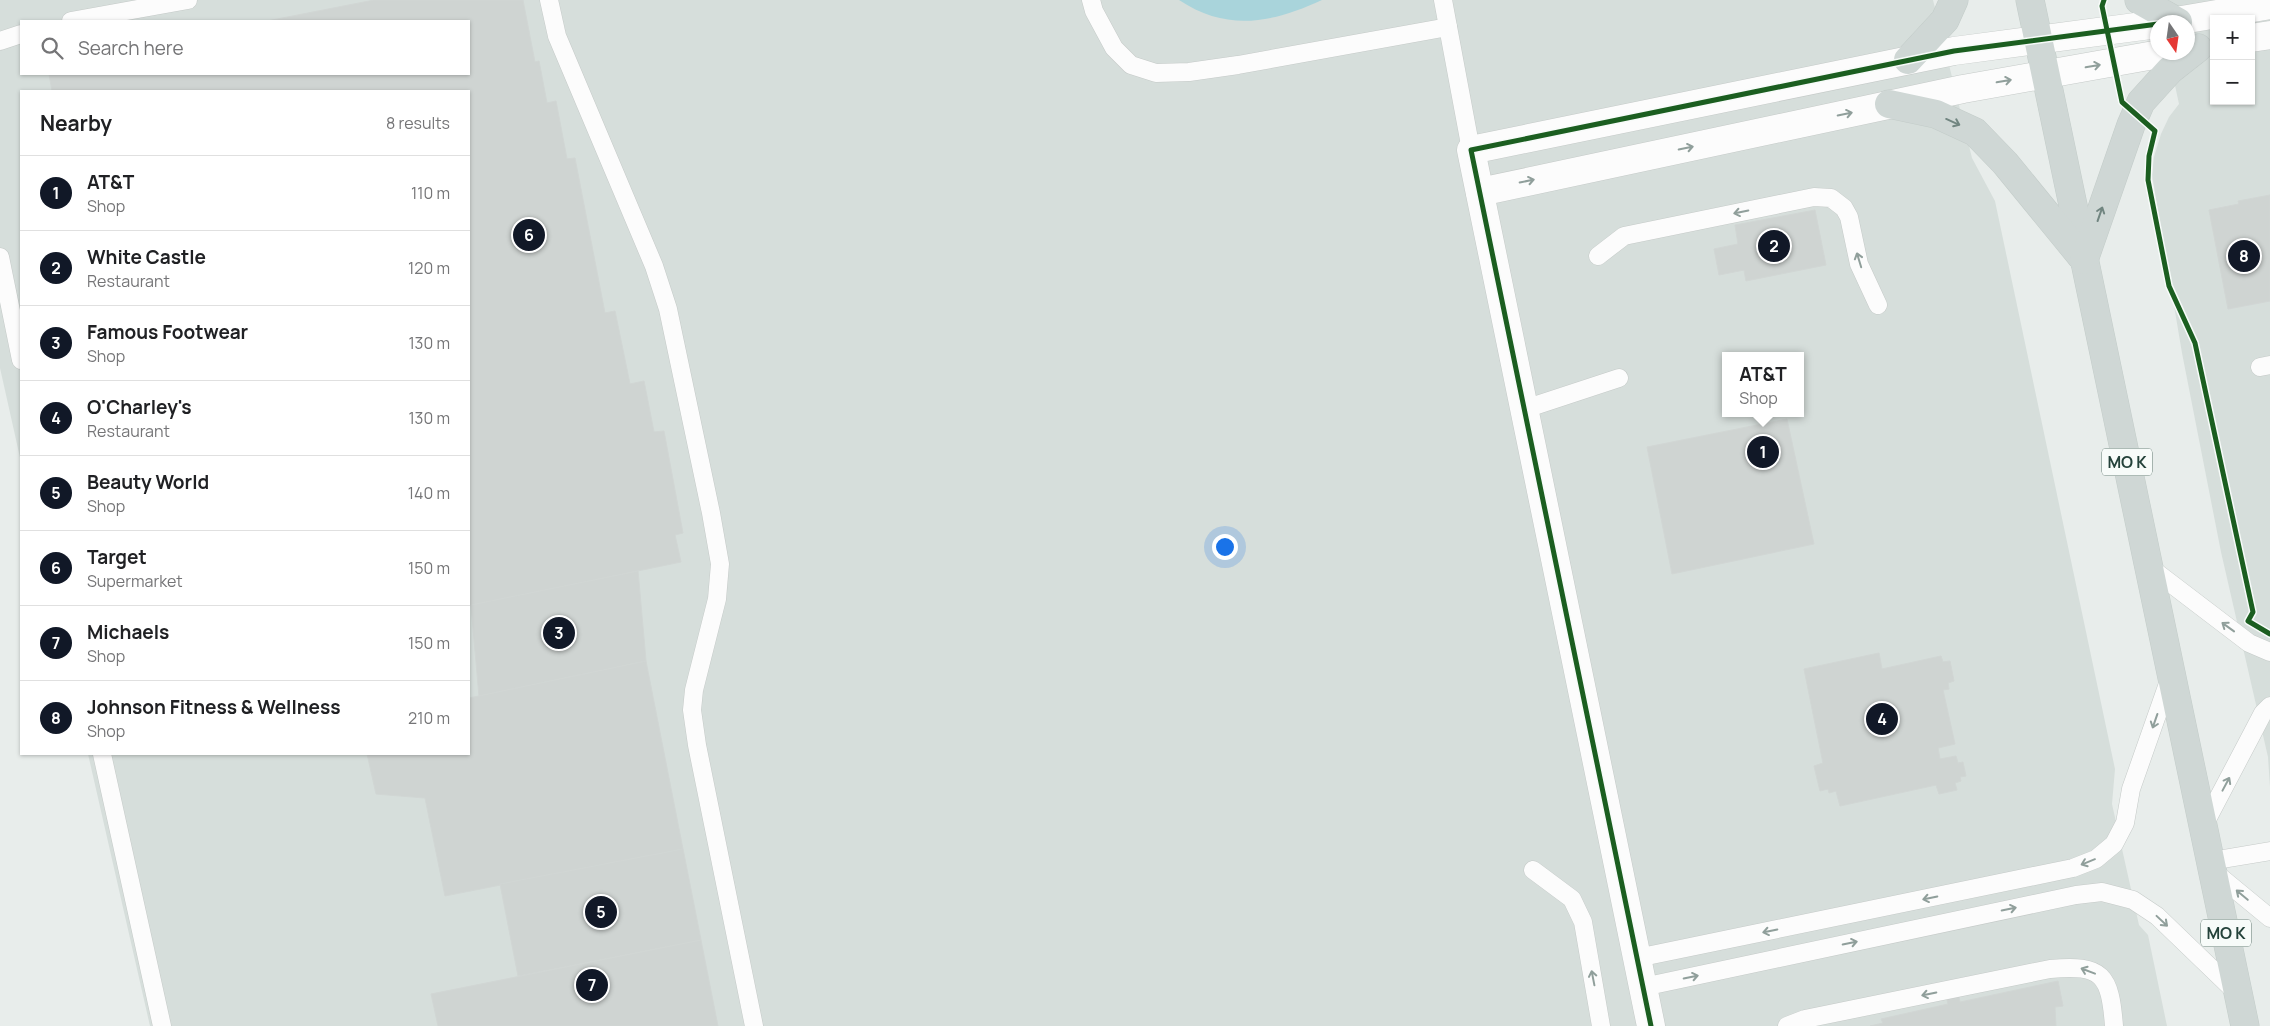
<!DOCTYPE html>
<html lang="en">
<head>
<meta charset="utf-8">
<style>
  body { margin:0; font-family:Manrope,sans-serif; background:#f6f6f6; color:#202124 }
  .controls { position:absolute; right:15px; top:15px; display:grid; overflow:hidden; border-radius:0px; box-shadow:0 1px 4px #0004 }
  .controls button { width:45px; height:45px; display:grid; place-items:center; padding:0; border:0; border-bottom:1px solid #e0e0e0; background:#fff; color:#202124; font:25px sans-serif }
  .compass { position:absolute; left:2150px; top:15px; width:45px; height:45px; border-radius:50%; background:#fff; box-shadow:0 1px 4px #0004; rotate:167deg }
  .you { position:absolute; left:1224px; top:546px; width:18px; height:18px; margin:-12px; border:4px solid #fff; border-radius:50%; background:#1a73e8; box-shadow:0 0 0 8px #1a73e833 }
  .badge { display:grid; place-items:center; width:32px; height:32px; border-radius:50%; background:#111827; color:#fff; font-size:16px; font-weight:700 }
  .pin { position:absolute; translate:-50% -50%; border:2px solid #fff; box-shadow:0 1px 5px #0006 }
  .popup { position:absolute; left:1722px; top:352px; width:82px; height:65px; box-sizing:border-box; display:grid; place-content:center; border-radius:0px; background:#fff; filter:drop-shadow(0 1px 4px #0005); font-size:16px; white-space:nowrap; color:#757577 }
  .popup b { font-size:19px; color:#202124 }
  .popup::after { content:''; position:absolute; left:50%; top:100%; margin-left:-10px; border:10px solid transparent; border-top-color:#fff }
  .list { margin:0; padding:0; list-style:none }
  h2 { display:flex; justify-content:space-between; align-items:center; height:65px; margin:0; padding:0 20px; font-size:21px }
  h2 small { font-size:16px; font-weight:400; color:#757577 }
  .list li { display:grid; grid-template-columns:32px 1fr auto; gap:15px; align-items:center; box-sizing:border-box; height:75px; padding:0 20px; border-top:1px solid #e0e0e0 }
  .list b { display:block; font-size:19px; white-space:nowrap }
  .list p { margin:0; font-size:16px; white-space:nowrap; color:#757577 }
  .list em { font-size:16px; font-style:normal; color:#757577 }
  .icon { flex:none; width:28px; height:28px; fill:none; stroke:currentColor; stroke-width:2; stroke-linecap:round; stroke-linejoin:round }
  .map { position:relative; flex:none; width:2270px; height:1026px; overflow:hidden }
  .search { position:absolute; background:#fff; box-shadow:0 1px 4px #0004; left:20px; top:20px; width:450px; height:55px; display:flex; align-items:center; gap:12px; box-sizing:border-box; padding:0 18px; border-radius:0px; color:#757577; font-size:19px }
  .panel { position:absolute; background:#fff; box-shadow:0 1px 4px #0004; left:20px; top:90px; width:450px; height:665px; border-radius:0px }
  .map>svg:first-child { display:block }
  .built { fill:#d6dedb; fill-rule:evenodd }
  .water { fill:#a9d4db }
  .building { fill:#cfd4d2; stroke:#d1d6d4 }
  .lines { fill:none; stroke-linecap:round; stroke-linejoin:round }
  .service-casing { stroke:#c5cac8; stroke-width:19 }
  .minor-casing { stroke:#c5cac8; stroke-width:29 }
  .primary-casing { stroke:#c3ccc9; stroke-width:29 }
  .service { stroke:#fcfcfc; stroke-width:18 }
  .minor { stroke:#fcfcfc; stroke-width:28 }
  .primary { stroke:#cfd7d5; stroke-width:28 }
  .cycleway-casing { stroke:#f7fbf9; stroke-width:8 }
  .cycleway { stroke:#1b5e20; stroke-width:5 }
  .oneway { stroke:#909f9b }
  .oneway2 { stroke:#718580 }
  .labels { text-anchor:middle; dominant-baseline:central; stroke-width:4; stroke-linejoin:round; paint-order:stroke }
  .shield { fill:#f7fbf9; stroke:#637a73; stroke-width:1 }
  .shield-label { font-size:16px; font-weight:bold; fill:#24423a }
</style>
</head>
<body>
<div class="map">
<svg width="2270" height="1026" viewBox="0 0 2270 1026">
  <rect width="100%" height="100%" fill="#e8edeb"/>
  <!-- built -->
  <g class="built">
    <path d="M0,0H1933L1972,158L1995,201L2115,769L2112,804L2139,925L2148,935L2167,1026H150L88,754H469V91H21V462L0,368ZM21,21H469V74H21ZM1726,356H1800V413H1726Z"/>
    <path d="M2158,0H2270V787L2268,757L2221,552L2182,353L2152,175L2154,157L2161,134L2169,117L2179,104L2168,53L2188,52V22ZM2214,19H2251V101H2214Z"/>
  </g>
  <!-- water -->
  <path class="water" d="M1179,0H1322C1272,23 1227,32 1179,0Z"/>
  <!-- building -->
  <g class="building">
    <path d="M374,0H523L535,62L539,61L547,103L556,101L567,159L575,158L605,313L615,311L630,384L644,381L654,432L664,431L683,533L675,535L681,562L469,606V91H52L49,74H469V21H267Z"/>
    <path d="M2270,195V301L2228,309L2209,210L2239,204L2238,201Z"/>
    <path d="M1815,210L1826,265L1746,281L1744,270L1719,275L1714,249L1738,244L1735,225Z"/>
    <path d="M1787,419L1814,544L1672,574L1647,447Z"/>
    <path d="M638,571L646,661L479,696L471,605Z"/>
    <path d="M1879,653L1882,669L1941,656L1943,662L1950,661L1954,681L1948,683L1949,689L1943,690L1955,744L1938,748L1940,759L1956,756L1958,763L1963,762L1966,776L1960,777L1961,781L1955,783L1957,790L1939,794L1936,785L1840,806L1836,791L1829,793L1828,789L1820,791L1814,766L1823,763L1804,669Z"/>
    <path d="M646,661L683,849L445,896L425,798L376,794L367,754H469V698Z"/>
    <path d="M683,849L701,940L518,976L500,884Z"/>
    <path d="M701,940L718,1026H438L431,994Z"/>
    <path d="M2058,981L2063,1006L2055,1007L2056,1026H1870L1883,1023L1881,1019L1948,1004L1946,996L1958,993L1960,1002Z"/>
  </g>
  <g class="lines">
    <defs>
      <g id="service">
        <path d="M549,0L557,36L654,266L668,309L711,513L720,564L717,599L694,690L692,710L697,745L754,1026"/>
        <path d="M1091,0L1094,11L1114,48L1131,65L1156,73L1189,72L1238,65L1448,27"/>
        <path d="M1443,0L1471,150"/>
        <path d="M71,21L188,0"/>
        <path d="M0,41L21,34"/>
        <path d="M1598,256L1624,236L1814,197L1831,198L1844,208L1849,217L1859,264L1878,305"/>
        <path d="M0,257L21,360"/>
        <path d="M2260,367L2270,365"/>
        <path d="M1525,409L1619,378"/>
        <path d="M2148,566L2249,643L2270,652"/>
        <path d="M102,754L162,1026"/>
        <path d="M2203,827L2252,734L2263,713L2270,706"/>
        <path d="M2211,861L2270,851"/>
        <path d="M1533,870L1572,899L1583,922L1601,1026"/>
        <path d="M2213,871L2270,918"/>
        <path d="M1637,958L2073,868L2096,859L2114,844L2125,823L2131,789L2170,678"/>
        <path d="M1643,987L2076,895L2102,892L2133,900L2157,916L2238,994"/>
        <path d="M1787,1026L1805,1019L2050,969C2103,964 2110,975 2114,1026"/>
      </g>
      <g id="minor">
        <path d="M2170,22L2270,5"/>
        <path d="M2251,38L2270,35"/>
        <path d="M1480,192L1963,89L2171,52"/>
        <path d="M1651,1026L1471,150L1954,51L2158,24"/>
      </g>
      <g id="primary">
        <path d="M2030,0L2245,1026"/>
        <path d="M2139,0L2178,22"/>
        <path d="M1908,60L1945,20L1954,0"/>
        <path d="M1889,104L1936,114L1975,132L2005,163L2081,256"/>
        <path d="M2084,260L2131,125L2141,102L2170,70L2198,48"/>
      </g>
    </defs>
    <!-- service casing -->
    <use href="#service" class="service-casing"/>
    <!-- minor casing -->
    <use href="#minor" class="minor-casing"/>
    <!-- primary casing -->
    <use href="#primary" class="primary-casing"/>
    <!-- service -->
    <use href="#service" class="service"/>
    <!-- minor -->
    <use href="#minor" class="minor"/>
    <!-- primary -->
    <use href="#primary" class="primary"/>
    <defs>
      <g id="cycleway">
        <path d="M2104,0L2102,6L2122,102L2155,131L2149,156L2148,180L2169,286L2195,343L2253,612L2248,621L2270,634"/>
        <path d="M1651,1026L1471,150L1954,51L2158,24"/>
      </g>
    </defs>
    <!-- cycleway casing -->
    <use href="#cycleway" class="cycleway-casing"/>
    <!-- cycleway -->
    <use href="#cycleway" class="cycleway"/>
  </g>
  <!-- one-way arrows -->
  <defs><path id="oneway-shaft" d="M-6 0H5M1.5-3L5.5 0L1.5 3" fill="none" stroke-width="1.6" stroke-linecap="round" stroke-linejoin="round" transform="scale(1.25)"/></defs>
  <g class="oneway">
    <use href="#oneway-shaft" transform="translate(2093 66) rotate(-10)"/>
    <use href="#oneway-shaft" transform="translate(2004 81) rotate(-10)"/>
    <use href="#oneway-shaft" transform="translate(1845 114) rotate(-12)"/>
    <use href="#oneway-shaft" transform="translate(1686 148) rotate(-12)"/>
    <use href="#oneway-shaft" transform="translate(1527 181) rotate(-12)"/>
    <use href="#oneway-shaft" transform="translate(1741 212) rotate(168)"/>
    <use href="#oneway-shaft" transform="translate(1859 260) rotate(-107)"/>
    <use href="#oneway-shaft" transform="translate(2228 627) rotate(-144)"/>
    <use href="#oneway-shaft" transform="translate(2155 721) rotate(109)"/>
    <use href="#oneway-shaft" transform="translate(2226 784) rotate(-62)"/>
    <use href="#oneway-shaft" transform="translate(2088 862) rotate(158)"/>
    <use href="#oneway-shaft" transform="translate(2242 895) rotate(-140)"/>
    <use href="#oneway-shaft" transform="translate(1930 898) rotate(168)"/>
    <use href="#oneway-shaft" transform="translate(2009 909) rotate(-12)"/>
    <use href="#oneway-shaft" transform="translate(2162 921) rotate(43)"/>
    <use href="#oneway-shaft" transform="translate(1770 931) rotate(168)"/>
    <use href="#oneway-shaft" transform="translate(1850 943) rotate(-12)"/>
    <use href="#oneway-shaft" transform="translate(2088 971) rotate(-159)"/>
    <use href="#oneway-shaft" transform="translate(1691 977) rotate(-12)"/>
    <use href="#oneway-shaft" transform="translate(1593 978) rotate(-101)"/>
    <use href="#oneway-shaft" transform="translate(1929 994) rotate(168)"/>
  </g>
  <g class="oneway2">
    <use href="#oneway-shaft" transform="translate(1953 122) rotate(24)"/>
    <use href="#oneway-shaft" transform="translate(2100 214) rotate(-71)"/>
  </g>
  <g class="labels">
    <!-- shield labels -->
    <g class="shield">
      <rect x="2102" y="448.5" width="50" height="27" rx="4"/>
      <rect x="2201" y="919.5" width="50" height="27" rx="4"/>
    </g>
    <g class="shield-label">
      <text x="2127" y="462">MO K</text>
      <text x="2226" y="933">MO K</text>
    </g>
  </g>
</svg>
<div class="controls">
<button>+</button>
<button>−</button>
</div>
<svg class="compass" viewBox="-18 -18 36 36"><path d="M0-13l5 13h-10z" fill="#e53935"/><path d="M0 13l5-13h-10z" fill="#757577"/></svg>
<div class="you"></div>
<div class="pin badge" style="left:1763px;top:452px">1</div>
<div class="popup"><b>AT&amp;T</b>Shop</div>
<div class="pin badge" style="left:1774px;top:246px">2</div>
<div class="pin badge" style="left:559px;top:633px">3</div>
<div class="pin badge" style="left:1882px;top:719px">4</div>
<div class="pin badge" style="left:601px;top:912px">5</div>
<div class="pin badge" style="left:529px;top:235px">6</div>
<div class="pin badge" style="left:592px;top:985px">7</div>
<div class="pin badge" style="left:2244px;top:256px">8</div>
<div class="search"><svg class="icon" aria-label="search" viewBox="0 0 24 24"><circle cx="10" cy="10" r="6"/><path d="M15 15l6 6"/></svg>Search here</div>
<section class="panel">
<h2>Nearby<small>8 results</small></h2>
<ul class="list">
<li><span class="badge">1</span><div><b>AT&amp;T</b><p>Shop</p></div><em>110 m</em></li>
<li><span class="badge">2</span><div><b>White Castle</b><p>Restaurant</p></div><em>120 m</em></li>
<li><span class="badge">3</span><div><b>Famous Footwear</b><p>Shop</p></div><em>130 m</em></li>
<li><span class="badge">4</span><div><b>O'Charley's</b><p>Restaurant</p></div><em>130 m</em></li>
<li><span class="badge">5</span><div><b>Beauty World</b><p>Shop</p></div><em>140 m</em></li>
<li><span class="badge">6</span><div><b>Target</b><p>Supermarket</p></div><em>150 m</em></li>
<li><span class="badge">7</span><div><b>Michaels</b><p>Shop</p></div><em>150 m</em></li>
<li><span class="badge">8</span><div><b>Johnson Fitness &amp; Wellness</b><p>Shop</p></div><em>210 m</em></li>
</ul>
</section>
</div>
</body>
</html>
